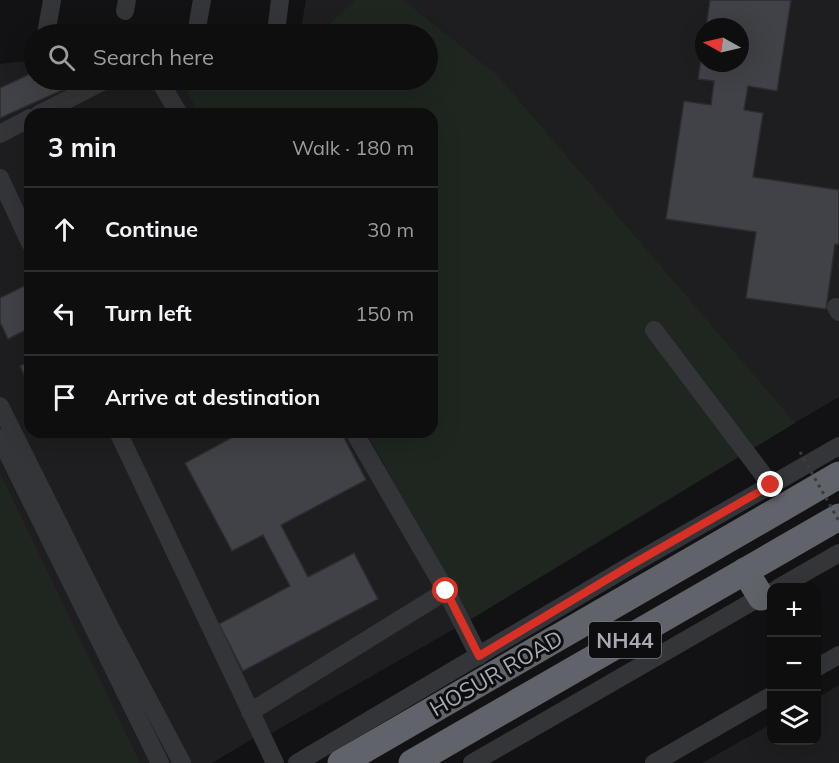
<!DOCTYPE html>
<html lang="en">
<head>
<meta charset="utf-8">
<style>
  body { margin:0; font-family:Mulish,sans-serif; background:#171718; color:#f1f3f6 }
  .controls { position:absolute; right:18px; bottom:18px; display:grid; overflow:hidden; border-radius:12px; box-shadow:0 6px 24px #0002 }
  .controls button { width:54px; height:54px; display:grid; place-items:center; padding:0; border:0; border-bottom:2px solid #2e2e2f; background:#0e0e0f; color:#f1f3f6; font:30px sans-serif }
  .compass { position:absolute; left:695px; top:18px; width:54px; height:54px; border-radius:50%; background:#0e0e0f; box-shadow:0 6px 24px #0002; rotate:278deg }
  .stop { position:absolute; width:18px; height:18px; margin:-14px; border:4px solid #d93025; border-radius:50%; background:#fff }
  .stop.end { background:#d93025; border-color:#fff; box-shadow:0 2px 6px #0008 }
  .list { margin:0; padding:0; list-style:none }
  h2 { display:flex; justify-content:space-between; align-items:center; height:78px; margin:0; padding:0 24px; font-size:26px }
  h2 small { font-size:20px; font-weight:400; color:#9b9c9e }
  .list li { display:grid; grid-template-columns:39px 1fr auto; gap:18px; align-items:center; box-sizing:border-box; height:84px; padding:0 24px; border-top:2px solid #2e2e2f }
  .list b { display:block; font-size:22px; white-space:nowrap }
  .list em { font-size:20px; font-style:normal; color:#9b9c9e }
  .icon { flex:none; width:33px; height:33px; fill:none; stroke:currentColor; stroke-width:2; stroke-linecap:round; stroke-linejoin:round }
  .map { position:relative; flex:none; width:839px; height:763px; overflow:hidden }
  .search { position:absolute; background:#0e0e0f; box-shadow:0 6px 24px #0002; left:24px; top:24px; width:414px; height:66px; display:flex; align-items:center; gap:15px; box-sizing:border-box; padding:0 21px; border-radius:33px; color:#9b9c9e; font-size:22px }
  .panel { position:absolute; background:#0e0e0f; box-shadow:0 6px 24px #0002; left:24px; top:108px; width:414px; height:330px; border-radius:18px }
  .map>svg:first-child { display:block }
  .built { fill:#1e1e21; fill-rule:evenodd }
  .green { fill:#1f261f }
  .building { fill:#414247; stroke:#2c2d30; stroke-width:1.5 }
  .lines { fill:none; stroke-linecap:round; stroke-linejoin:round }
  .minor { stroke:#333538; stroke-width:18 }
  .highway { stroke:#606369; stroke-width:27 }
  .path-bridge { stroke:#3a3c3f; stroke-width:3; stroke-dasharray:3 4.5; stroke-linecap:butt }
  .route { stroke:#d93025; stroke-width:8 }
  .labels { text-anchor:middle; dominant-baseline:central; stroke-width:6; stroke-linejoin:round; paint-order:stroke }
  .shield { fill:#0d0d0f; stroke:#777b82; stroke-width:1.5 }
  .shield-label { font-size:21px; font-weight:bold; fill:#a5aab3 }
  .street-label { font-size:22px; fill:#a5aab3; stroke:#0d0d0f }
</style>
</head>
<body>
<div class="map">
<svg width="839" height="763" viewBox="0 0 839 763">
  <rect width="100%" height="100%" fill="#121214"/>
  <!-- built -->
  <g class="built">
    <path d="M306,0H839V397L465,615L468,621L256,742L254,738L212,763H0V64L34,60V80H428V34H300ZM704,27H740V63H704ZM30,114H432V432H30Z"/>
    <path d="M839,685V763H702L771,724L772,740H816L817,698Z"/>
  </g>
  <!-- green -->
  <g class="green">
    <path d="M355,0H403L497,75L795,423L468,621L367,432H432V114H199L181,80H428V34H319Z"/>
    <path d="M0,473L140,763H0Z"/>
  </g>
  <!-- building -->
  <g class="building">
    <path d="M710,0H791L777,91L748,86L744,110L763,113L753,177L839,190V245L835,244L826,309L746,298L756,232L666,219L684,101L711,105L714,81L698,79L704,39V63H740V27H706Z"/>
    <path d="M34,72V80H66L69,87L0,118V88Z"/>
    <path d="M28,284L30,288V328L8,339L0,322V298Z"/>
    <path d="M30,361V387L20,366Z"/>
    <path d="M242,432H341L366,480L281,525L308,577L354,553L378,599L243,671L219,624L290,586L263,535L232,551L185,463Z"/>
  </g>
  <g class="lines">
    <!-- minor -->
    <g class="minor">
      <path d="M125,11L127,0"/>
      <path d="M197,28L202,0"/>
      <path d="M276,32L280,0"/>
      <path d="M46,34L52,0"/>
      <path d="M159,80L179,114"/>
      <path d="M39,114L106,80"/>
      <path d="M0,134L30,118"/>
      <path d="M0,178L30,243"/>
      <path d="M836,307L839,312"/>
      <path d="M654,330L771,485"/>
      <path d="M0,406L109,625L182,763"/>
      <path d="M118,432L275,763"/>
      <path d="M0,438L160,763"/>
      <path d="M778,588L839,553"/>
      <path d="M446,591L479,656"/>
      <path d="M816,668L839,655"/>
      <path d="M250,712L446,591L354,432"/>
      <path d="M297,763L631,565L839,446"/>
      <path d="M472,763L769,592"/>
      <path d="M654,763L772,695"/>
    </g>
    <!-- highway -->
    <g class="highway">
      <path d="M745,571L761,597"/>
      <path d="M341,763L839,475"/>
      <path d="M412,763L839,517"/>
    </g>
    <!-- path-bridge -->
    <path class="path-bridge" d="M800,452L839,521"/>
  </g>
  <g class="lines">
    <!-- route -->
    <path class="route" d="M446,591L479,656L631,565L771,485"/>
  </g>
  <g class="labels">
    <!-- shield labels -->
    <rect class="shield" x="589" y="622" width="72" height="36" rx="4.5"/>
    <g class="shield-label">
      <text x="625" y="640">NH44</text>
    </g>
    <!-- street labels -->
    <g class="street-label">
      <text transform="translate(496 673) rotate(-30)">HOSUR ROAD</text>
    </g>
  </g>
</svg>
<div class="controls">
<button>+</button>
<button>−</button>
<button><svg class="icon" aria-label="layers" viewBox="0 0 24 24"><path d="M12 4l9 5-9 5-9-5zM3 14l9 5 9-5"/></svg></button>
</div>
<svg class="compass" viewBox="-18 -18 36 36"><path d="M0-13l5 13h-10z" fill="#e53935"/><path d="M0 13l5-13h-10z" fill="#9b9c9e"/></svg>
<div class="stop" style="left:446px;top:591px"></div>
<div class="stop end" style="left:771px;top:485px"></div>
<div class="search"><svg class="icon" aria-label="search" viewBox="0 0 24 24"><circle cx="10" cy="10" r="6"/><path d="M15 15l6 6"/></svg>Search here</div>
<section class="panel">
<h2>3 min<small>Walk · 180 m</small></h2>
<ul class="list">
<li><svg class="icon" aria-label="ahead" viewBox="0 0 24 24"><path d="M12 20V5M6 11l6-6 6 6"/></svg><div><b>Continue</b></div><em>30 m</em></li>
<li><svg class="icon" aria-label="left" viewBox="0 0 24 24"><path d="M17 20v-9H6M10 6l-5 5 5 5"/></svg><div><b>Turn left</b></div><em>150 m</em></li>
<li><svg class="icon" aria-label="arrive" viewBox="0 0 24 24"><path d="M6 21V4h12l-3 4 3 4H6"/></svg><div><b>Arrive at destination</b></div></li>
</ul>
</section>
</div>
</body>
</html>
